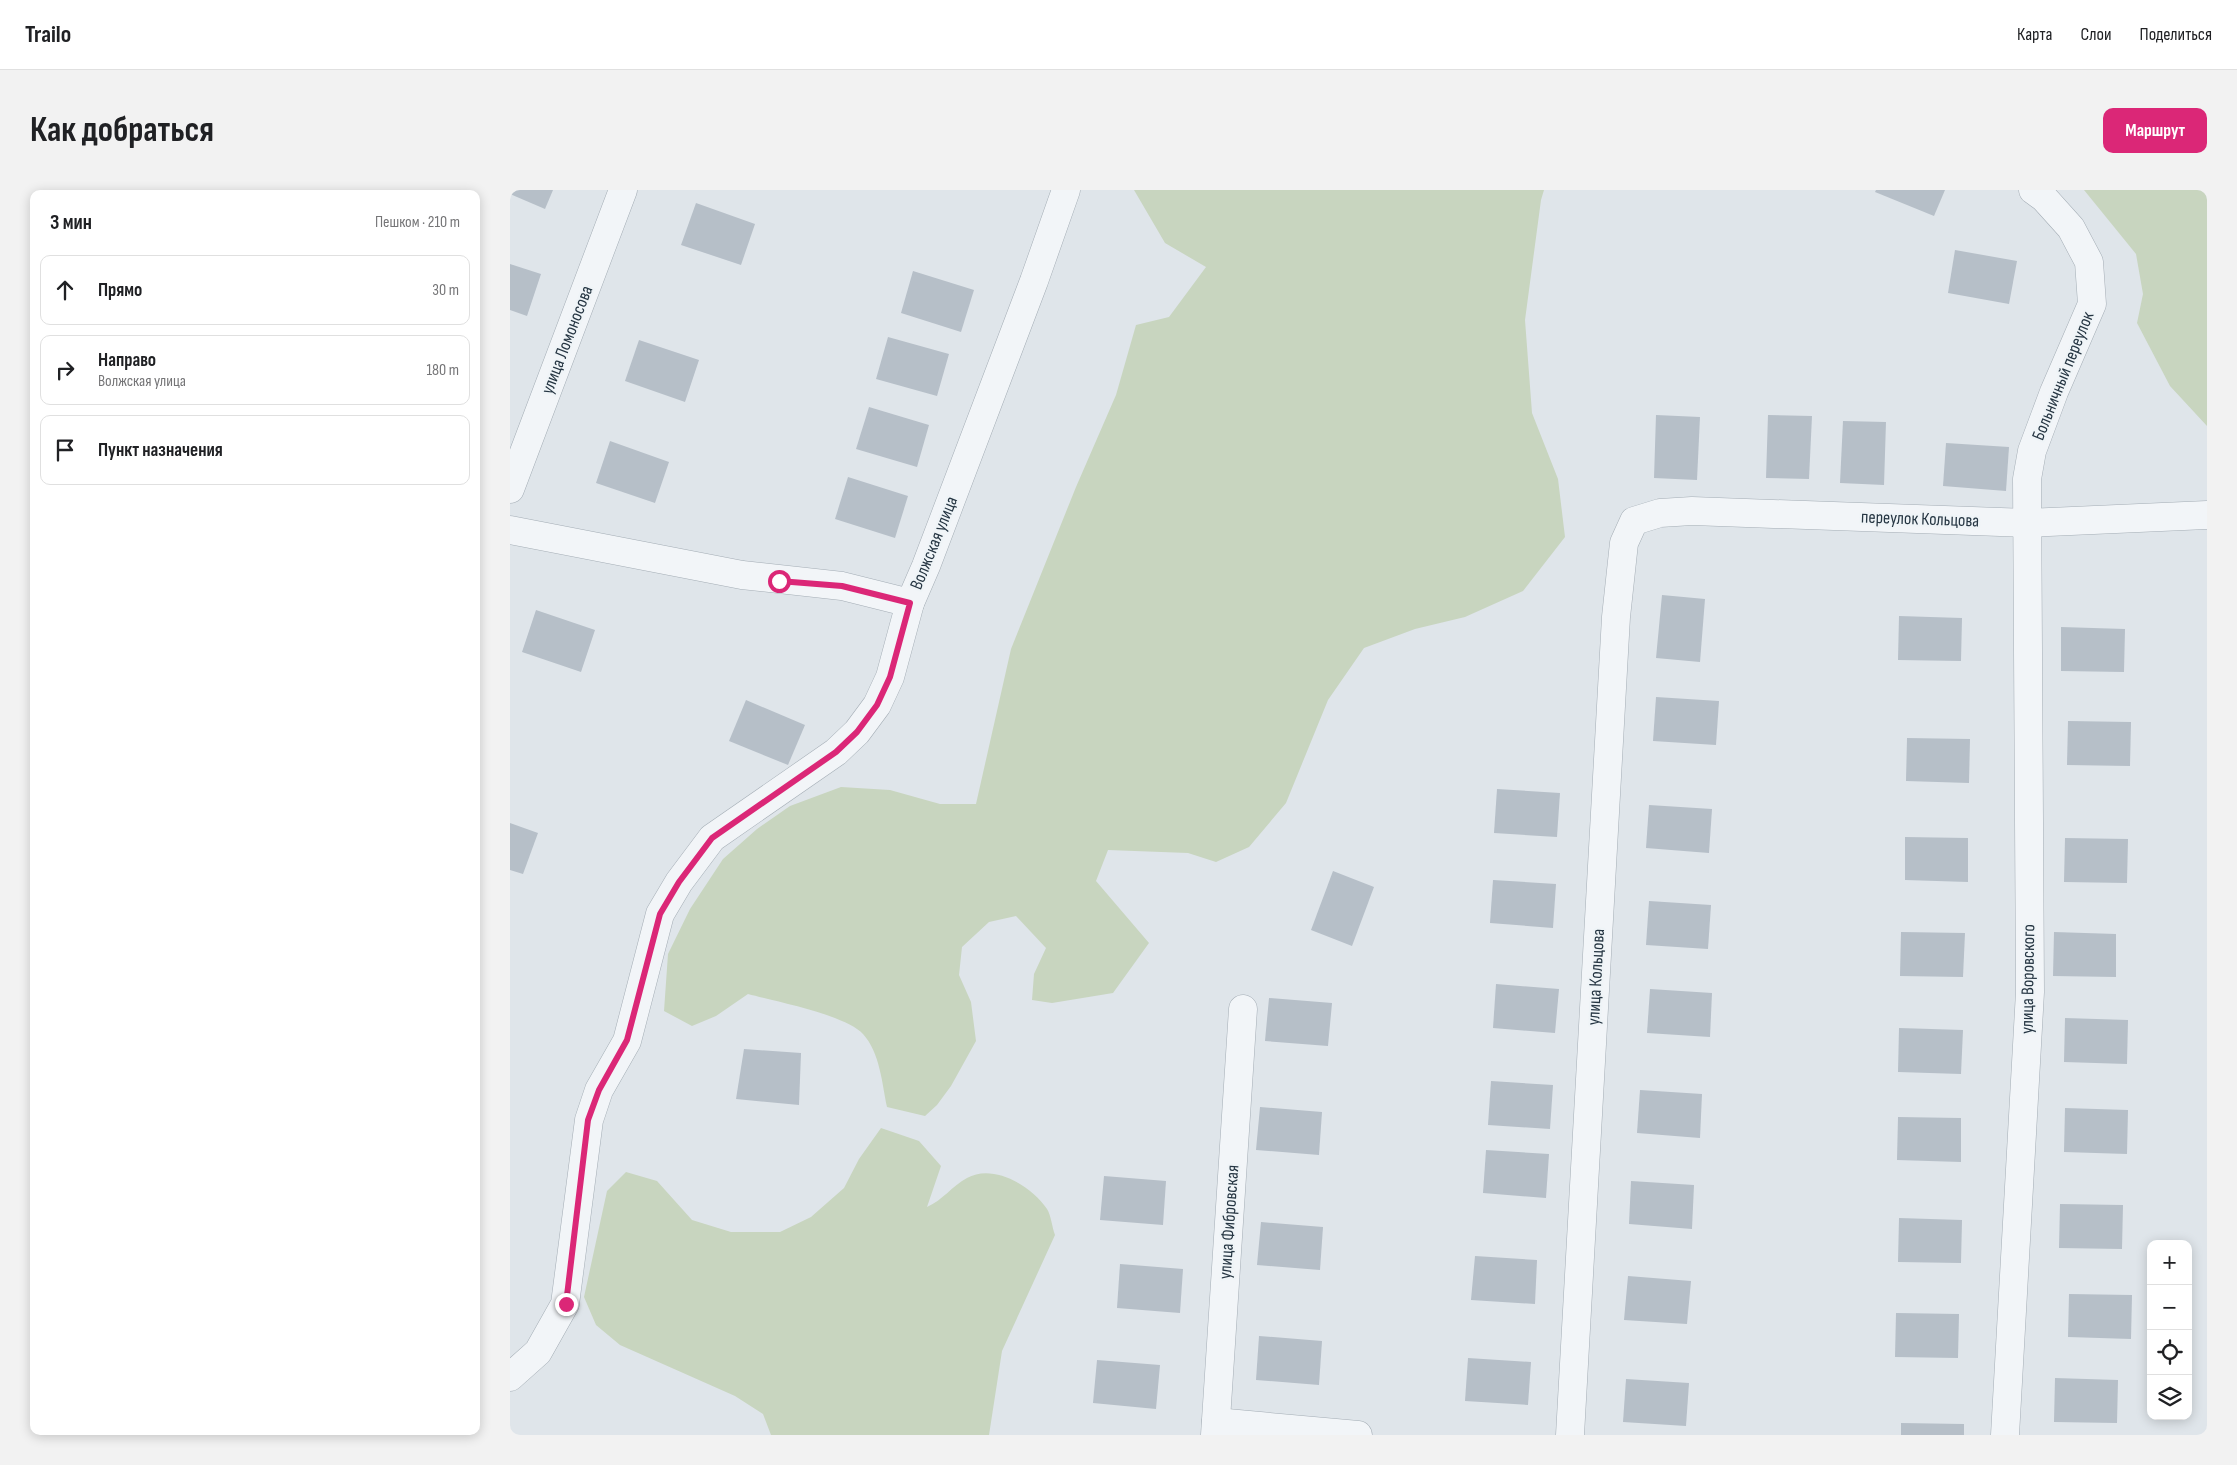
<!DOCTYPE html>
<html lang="ru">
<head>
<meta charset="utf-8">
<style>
  body { margin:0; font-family:"Sofia Sans Condensed",sans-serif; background:#f2f2f2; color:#202124 }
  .controls { position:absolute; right:15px; bottom:15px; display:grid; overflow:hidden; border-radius:10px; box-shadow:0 2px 12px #0003 }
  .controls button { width:45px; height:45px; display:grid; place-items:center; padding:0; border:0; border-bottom:1px solid #e0e0e0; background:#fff; color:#202124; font:25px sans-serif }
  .stop { position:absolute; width:15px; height:15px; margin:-11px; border:4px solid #db2777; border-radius:50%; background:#fff }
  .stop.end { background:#db2777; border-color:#fff; box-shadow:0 1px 5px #0008 }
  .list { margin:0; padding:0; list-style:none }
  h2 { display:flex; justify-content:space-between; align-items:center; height:65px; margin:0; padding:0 20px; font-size:21px }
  h2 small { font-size:16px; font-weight:400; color:#757577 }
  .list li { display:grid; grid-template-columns:32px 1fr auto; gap:15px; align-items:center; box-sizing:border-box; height:70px; margin:0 10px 10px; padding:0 10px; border:1px solid #e0e0e0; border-radius:10px }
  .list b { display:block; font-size:19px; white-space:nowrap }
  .list p { margin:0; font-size:16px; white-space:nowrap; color:#757577 }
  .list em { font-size:16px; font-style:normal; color:#757577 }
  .icon { flex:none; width:28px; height:28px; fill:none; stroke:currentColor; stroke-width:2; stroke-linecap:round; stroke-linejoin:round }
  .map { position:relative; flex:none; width:1697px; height:1245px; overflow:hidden; border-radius:10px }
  header { display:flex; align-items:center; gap:30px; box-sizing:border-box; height:70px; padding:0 25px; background:#fff; border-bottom:1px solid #e0e0e0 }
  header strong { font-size:24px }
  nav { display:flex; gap:28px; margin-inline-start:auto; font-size:18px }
  .intro { display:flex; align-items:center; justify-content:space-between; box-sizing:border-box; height:120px; padding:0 30px }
  h1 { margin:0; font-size:35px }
  .button { padding:12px 22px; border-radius:10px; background:#db2777; color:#fff; font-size:18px; font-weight:700 }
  main { display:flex; gap:30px; padding:0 30px }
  aside { flex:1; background:#fff; border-radius:10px; box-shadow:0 2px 12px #0003 }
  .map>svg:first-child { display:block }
  .green { fill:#c8d5bf }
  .building { fill:#b6bfc8 }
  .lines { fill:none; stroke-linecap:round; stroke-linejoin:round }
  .street-casing { stroke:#a4adb5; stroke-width:29 }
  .street { stroke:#f2f5f8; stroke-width:28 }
  .route { stroke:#db2777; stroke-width:6 }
  .labels { text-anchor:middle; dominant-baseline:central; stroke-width:4.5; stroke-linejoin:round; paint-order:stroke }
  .street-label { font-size:18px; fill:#263643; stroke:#eff4f7 }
</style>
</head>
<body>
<header>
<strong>Trailo</strong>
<nav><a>Карта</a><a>Слои</a><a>Поделиться</a></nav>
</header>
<div class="intro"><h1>Как добраться</h1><a class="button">Маршрут</a></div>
<main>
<aside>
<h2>3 мин<small>Пешком · 210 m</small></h2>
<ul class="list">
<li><svg class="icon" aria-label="ahead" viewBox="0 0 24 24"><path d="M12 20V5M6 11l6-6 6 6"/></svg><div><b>Прямо</b></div><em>30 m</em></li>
<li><svg class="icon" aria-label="right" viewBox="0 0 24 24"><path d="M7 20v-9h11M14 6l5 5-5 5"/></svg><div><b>Направо</b><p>Волжская улица</p></div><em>180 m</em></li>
<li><svg class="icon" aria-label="arrive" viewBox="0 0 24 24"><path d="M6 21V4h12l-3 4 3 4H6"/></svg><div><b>Пункт назначения</b></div></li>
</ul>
</aside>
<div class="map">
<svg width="1697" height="1245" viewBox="0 0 1697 1245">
  <rect width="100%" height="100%" fill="#dfe5ea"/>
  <!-- green -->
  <g class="green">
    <path d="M624,0H1034L1031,10L1015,130L1022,223L1048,289L1055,347L1013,401L955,427L905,439L854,458L818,510L776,613L739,657L706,672L678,663L598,660L586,691L639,753L603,803L542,813L522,810L524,784L536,758L506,726L479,732L452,757L449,785L461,812L466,851L441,896L427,915L415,926L377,917C372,893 370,863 353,844C336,825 264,811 238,804L206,826L182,836L154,821L158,764L180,719L213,669L247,639L280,616L331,597L380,600L430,614H466L501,459L566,297L606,205L626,135L659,127L696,77L655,53Z"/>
    <path d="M1574,0H1697V236L1660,196L1627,133L1633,104L1626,64Z"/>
    <path d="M371,938L409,951L431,976L417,1017C433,1010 442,996 457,988C483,973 522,996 537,1019C541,1025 542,1037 545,1045L492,1161L479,1245H261L253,1224L225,1206L110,1155L86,1135L74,1107L97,1001L116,982L147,991L182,1030L221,1042H270L301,1027L334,998L349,969Z"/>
  </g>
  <!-- building -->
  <g class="building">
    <path d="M0,0H43L35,19L0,4Z"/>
    <path d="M1366,0H1435L1424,26L1365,2Z"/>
    <path d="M186,13L245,34L231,75L171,55Z"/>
    <path d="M1445,60L1507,71L1499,114L1438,103Z"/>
    <path d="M0,74L31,84L17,126L0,120Z"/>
    <path d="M403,81L464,100L451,142L391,123Z"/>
    <path d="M378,147L439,164L427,206L366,189Z"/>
    <path d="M129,150L189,170L175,212L115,191Z"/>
    <path d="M359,217L419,235L407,277L346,259Z"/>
    <path d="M1146,225L1190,227L1187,290L1144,288Z"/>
    <path d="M1258,225L1302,226L1299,289L1256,288Z"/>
    <path d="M1333,231L1376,232L1374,295L1330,293Z"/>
    <path d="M100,251L159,272L145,313L86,293Z"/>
    <path d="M1436,253L1499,257L1496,301L1433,296Z"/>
    <path d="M338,287L398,306L385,348L325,329Z"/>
    <path d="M1152,405L1195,409L1190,472L1146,468Z"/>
    <path d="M26,420L85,440L71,482L12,462Z"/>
    <path d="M1389,426L1452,428L1451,471L1388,470Z"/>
    <path d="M1551,437L1615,439L1614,482L1551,481Z"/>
    <path d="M1146,507L1209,511L1206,555L1143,551Z"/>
    <path d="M236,510L295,535L278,575L219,551Z"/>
    <path d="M1558,531L1621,532L1620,576L1557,575Z"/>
    <path d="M1397,548L1460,549L1459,593L1396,591Z"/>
    <path d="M987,599L1050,603L1047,647L984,643Z"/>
    <path d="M1139,615L1202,619L1199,663L1136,658Z"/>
    <path d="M0,633L28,643L13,684L0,680Z"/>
    <path d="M1395,647L1458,648V692L1395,690Z"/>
    <path d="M1555,648L1618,649L1617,693L1554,692Z"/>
    <path d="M823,681L864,697L842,756L801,740Z"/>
    <path d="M983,690L1046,694L1043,738L980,733Z"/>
    <path d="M1139,711L1201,715L1198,759L1136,755Z"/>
    <path d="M1391,742L1455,743L1453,787L1390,786Z"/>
    <path d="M1544,742L1606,744V787L1543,786Z"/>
    <path d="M986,794L1049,799L1045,843L983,838Z"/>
    <path d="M1140,799L1202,803L1200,847L1137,843Z"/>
    <path d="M759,808L822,813L818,856L755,851Z"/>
    <path d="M1555,828L1618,830L1617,874L1554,872Z"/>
    <path d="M1389,838L1453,840L1451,884L1388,882Z"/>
    <path d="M234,859L291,863L289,915L226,909Z"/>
    <path d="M981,891L1043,895L1040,939L978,935Z"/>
    <path d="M1130,900L1192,904L1190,948L1127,943Z"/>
    <path d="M750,917L812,922L809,965L746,960Z"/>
    <path d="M1555,918L1618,920L1617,964L1554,962Z"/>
    <path d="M1388,927L1451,928V972L1387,970Z"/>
    <path d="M976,960L1039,964L1036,1008L973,1003Z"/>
    <path d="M594,986L656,991L653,1035L590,1030Z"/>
    <path d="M1121,991L1184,995L1182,1039L1119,1034Z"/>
    <path d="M1550,1014L1613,1015L1612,1059L1549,1058Z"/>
    <path d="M1389,1028L1452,1030L1451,1073L1388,1072Z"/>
    <path d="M751,1032L813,1037L810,1080L747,1075Z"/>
    <path d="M965,1066L1027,1070L1025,1114L961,1110Z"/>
    <path d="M610,1074L673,1079L670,1123L607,1118Z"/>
    <path d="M1118,1086L1181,1091L1177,1134L1114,1130Z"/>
    <path d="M1559,1104L1622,1105L1621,1149L1558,1147Z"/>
    <path d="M1386,1123L1449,1124L1448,1168L1385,1167Z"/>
    <path d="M749,1146L812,1151L809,1195L746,1190Z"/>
    <path d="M958,1168L1021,1172L1018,1215L955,1211Z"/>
    <path d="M587,1170L650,1175L646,1219L583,1213Z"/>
    <path d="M1545,1188L1608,1190L1607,1233L1544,1232Z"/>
    <path d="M1116,1189L1179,1193L1176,1236L1113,1232Z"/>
    <path d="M1391,1233L1454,1234V1245H1391Z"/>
  </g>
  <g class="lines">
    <defs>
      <g id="street">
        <path d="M0,299L113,0"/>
        <path d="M0,340L232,385L332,396L400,413"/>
        <path d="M0,1187L28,1162L55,1114L79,930L89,900L117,851L150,724L169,692L202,648L326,562L347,542L367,515L380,487L400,413L416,376L524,91L556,0"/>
        <path d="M706,1232L848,1245"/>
        <path d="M705,1245L733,819"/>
        <path d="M1060,1245L1106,427L1114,353L1124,331L1150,323L1182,321L1518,333L1697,325"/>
        <path d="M1495,1245L1520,802L1517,289L1522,261L1544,202L1582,114L1579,72L1561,38L1534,8L1523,0"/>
      </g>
    </defs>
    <!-- street casing -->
    <use href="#street" class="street-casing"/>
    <!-- street -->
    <use href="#street" class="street"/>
  </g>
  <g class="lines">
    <!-- route -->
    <path class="route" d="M56,1114L78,930L89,900L117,850L150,724L169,692L202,648L326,562L347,542L367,515L380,487L400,413L332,396L269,391"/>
  </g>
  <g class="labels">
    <!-- street labels -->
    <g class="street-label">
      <text transform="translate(57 150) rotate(-69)">улица Ломоносова</text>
      <text transform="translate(1553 186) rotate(-68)">Больничный переулок</text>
      <text transform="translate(1410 329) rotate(2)">переулок Кольцова</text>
      <text transform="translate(424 353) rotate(-68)">Волжская улица</text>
      <text transform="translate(1086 787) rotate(-87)">улица Кольцова</text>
      <text transform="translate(1518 789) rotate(-89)">улица Воровского</text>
      <text transform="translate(719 1032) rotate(-86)">улица Фибровская</text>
    </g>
  </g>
</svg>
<div class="controls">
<button>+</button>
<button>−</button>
<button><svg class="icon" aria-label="locate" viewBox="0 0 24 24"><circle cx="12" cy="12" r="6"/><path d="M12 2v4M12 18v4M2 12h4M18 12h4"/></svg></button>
<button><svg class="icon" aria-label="layers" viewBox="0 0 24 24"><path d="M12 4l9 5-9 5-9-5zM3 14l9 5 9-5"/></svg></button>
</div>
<div class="stop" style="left:269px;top:391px"></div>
<div class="stop end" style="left:56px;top:1114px"></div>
</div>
</main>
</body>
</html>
